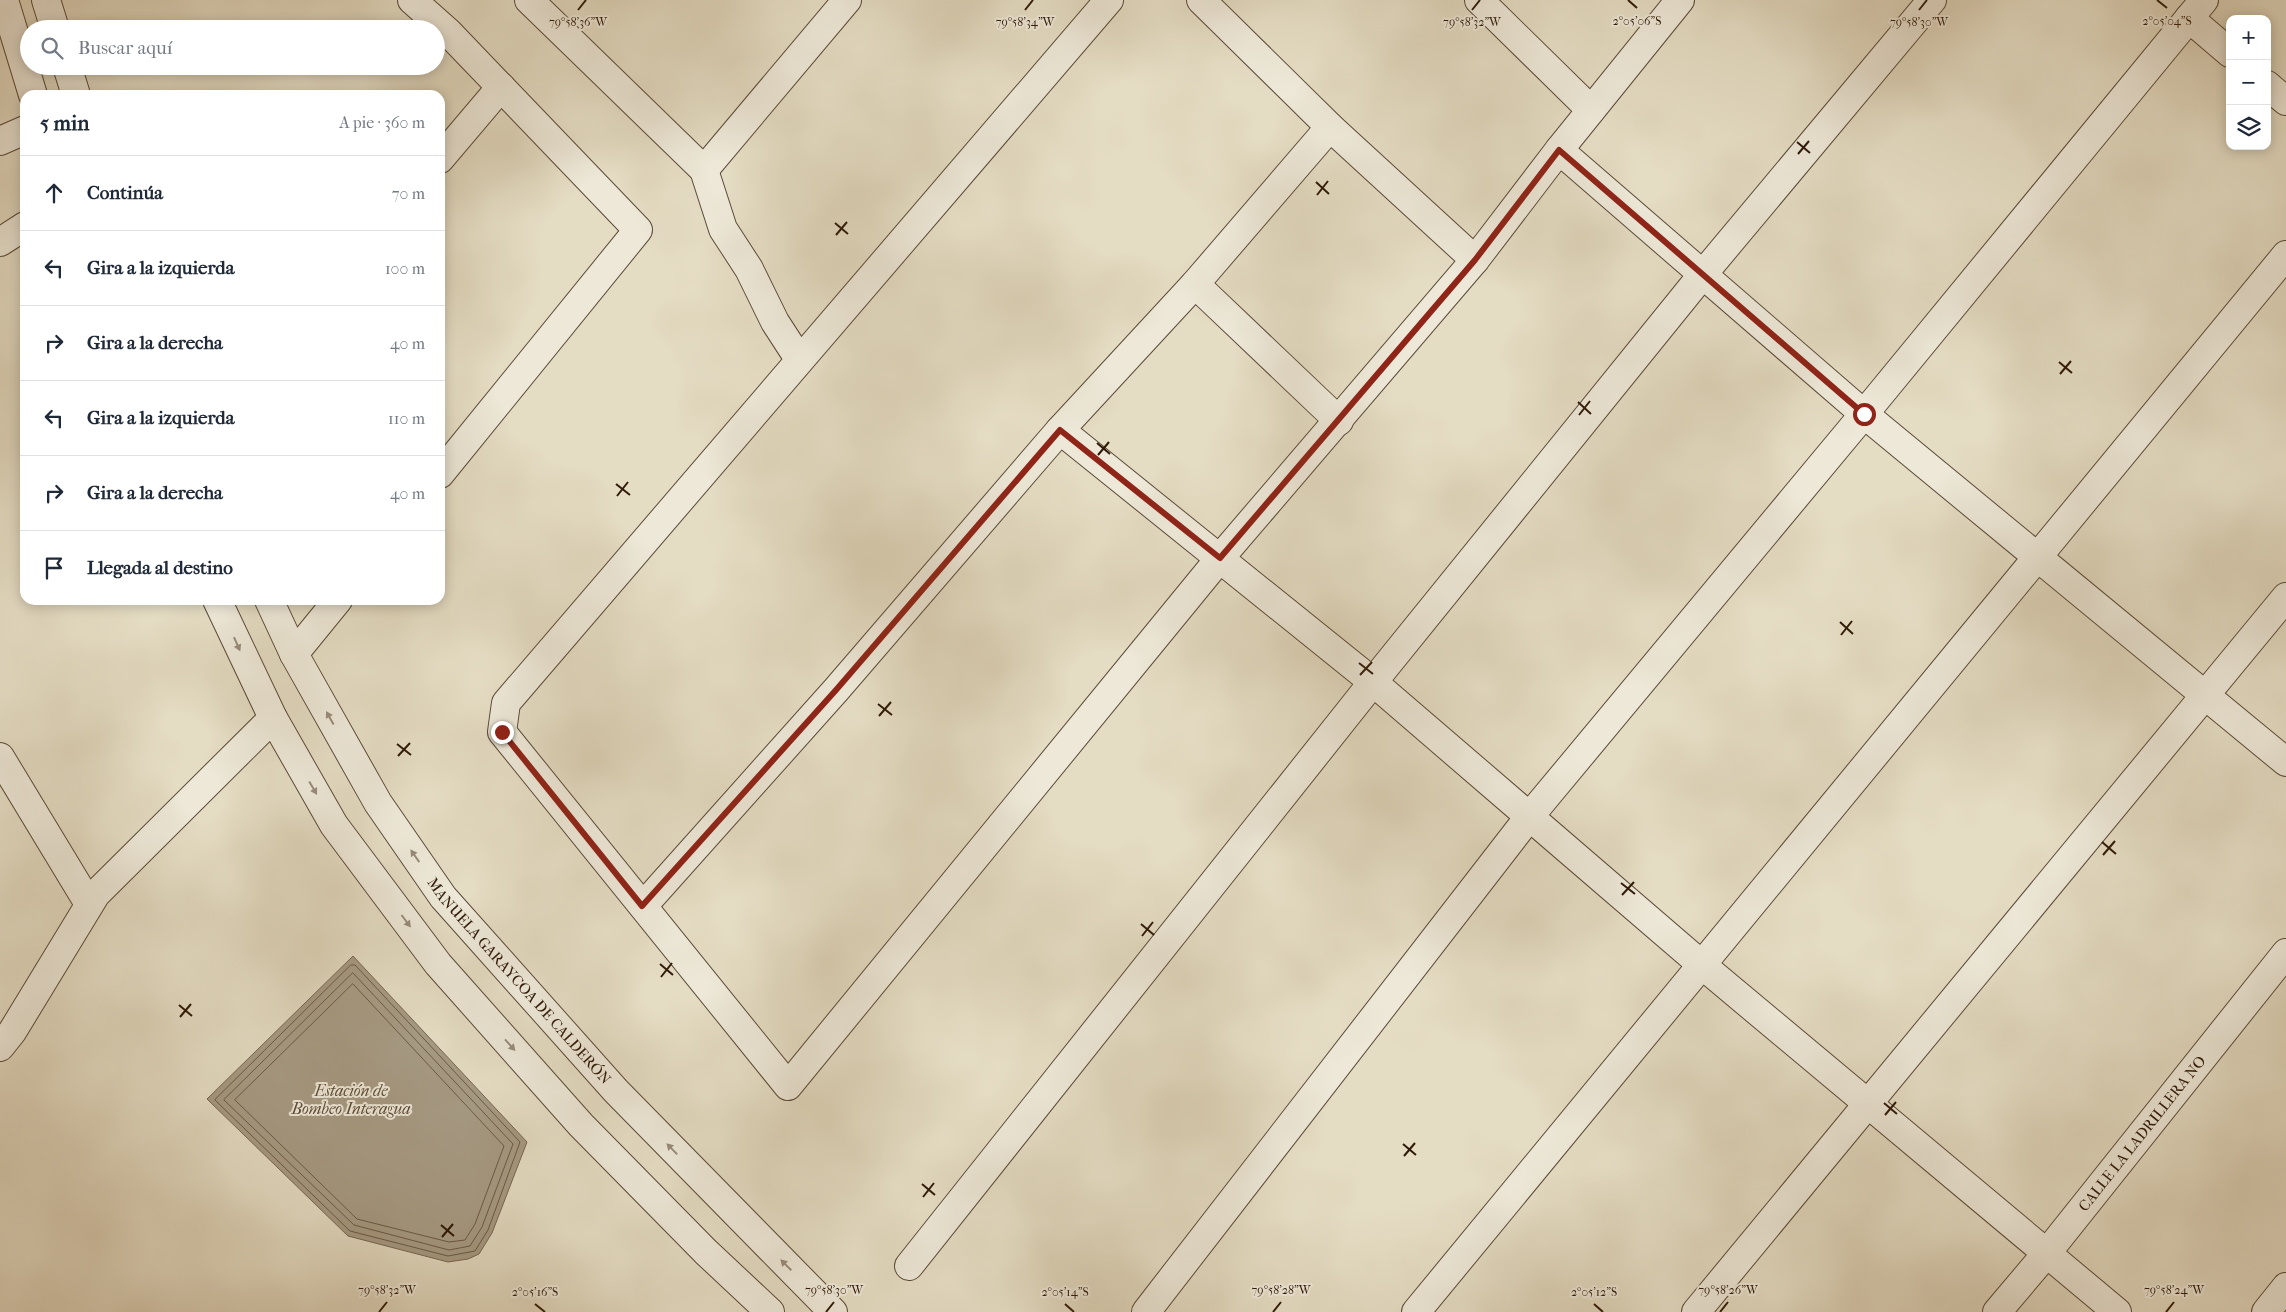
<!DOCTYPE html>
<html lang="es">
<head>
<meta charset="utf-8">
<style>
  body { margin:0; font-family:"IM FELL French Canon",serif; background:#f6f6f7; color:#1f2937 }
  .controls { position:absolute; right:15px; top:15px; display:grid; overflow:hidden; border-radius:10px; box-shadow:0 2px 12px #0003 }
  .controls button { width:45px; height:45px; display:grid; place-items:center; padding:0; border:0; border-bottom:1px solid #e0e1e3; background:#fff; color:#1f2937; font:25px sans-serif }
  .stop { position:absolute; width:15px; height:15px; margin:-11px; border:4px solid #8f2418; border-radius:50%; background:#fff }
  .stop.end { background:#8f2418; border-color:#fff; box-shadow:0 1px 5px #0008 }
  .list { margin:0; padding:0; list-style:none }
  h2 { display:flex; justify-content:space-between; align-items:center; height:65px; margin:0; padding:0 20px; font-size:21px }
  h2 small { font-size:16px; font-weight:400; color:#747a83 }
  .list li { display:grid; grid-template-columns:32px 1fr auto; gap:15px; align-items:center; box-sizing:border-box; height:75px; padding:0 20px; border-top:1px solid #e0e1e3 }
  .list b { display:block; font-size:19px; white-space:nowrap }
  .list em { font-size:16px; font-style:normal; color:#747a83 }
  .icon { flex:none; width:28px; height:28px; fill:none; stroke:currentColor; stroke-width:2; stroke-linecap:round; stroke-linejoin:round }
  .map { position:relative; flex:none; width:2286px; height:1312px; overflow:hidden }
  .search { position:absolute; background:#fff; box-shadow:0 2px 12px #0003; left:20px; top:20px; width:425px; height:55px; display:flex; align-items:center; gap:12px; box-sizing:border-box; padding:0 18px; border-radius:28px; color:#747a83; font-size:19px }
  .panel { position:absolute; background:#fff; box-shadow:0 2px 12px #0003; left:20px; top:90px; width:425px; height:515px; border-radius:15px }
  .map>svg:first-child { display:block }
  .water { fill:#a69a83; stroke:#766752 }
  .lines { fill:none; stroke-linecap:round; stroke-linejoin:round }
  .shore { stroke:#6a5a46; stroke-width:1 }
  .minor-casing { stroke:#5c4a37; stroke-width:30 }
  .minor { stroke:#ede8d8; stroke-width:28 }
  .oneway { fill:#988b7a }
  .route { stroke:#8f2418; stroke-width:6 }
  .ticks { fill:none; stroke:#2f1a08; stroke-width:2 }
  .labels { text-anchor:middle; dominant-baseline:central; stroke-width:4; stroke-linejoin:round; paint-order:stroke }
  .street-label { font-size:15px; fill:#2f1a08; stroke:#ede8d8 }
  .water-label { font-size:16px; font-style:italic; fill:#5f4d39; stroke:#ede8d8 }
  .ticks-label { font-size:12px; text-anchor:middle; fill:#2f1a08; stroke:#ede8d8; stroke-width:4; stroke-linejoin:round; paint-order:stroke }
</style>
</head>
<body>
<div class="map">
<svg width="2286" height="1312" viewBox="0 0 2286 1312">
  <rect width="100%" height="100%" fill="#e4dcc3"/>
  <filter id="stains"><feTurbulence type="fractalNoise" baseFrequency=".004" numOctaves="4"/><feColorMatrix values="0 0 0 0 .2 0 0 0 0 .09 0 0 0 0 .02 0 0 0 .5 -.17"/></filter>
  <radialGradient id="worn" r=".72"><stop offset=".6" stop-color="#630" stop-opacity="0"/><stop offset="1" stop-color="#630" stop-opacity=".3"/></radialGradient>
  <!-- water -->
  <path class="water" d="M353,956L527,1142L492,1233L479,1254L468,1259L448,1262L348,1236L207,1099Z"/>
  <g class="lines">
    <!-- shore -->
    <g class="shore">
      <path d="M351,965H355L520,1142L488,1230L475,1251L448,1256L350,1231L215,1100Z"/>
      <path d="M353,973L513,1144L482,1227L470,1246L449,1250L354,1225L224,1100Z"/>
      <path d="M353,984L504,1146L475,1224L465,1240L449,1242L357,1219L235,1100Z"/>
    </g>
    <defs>
      <g id="minor">
        <path d="M4,0L33,95"/>
        <path d="M46,0L55,29"/>
        <path d="M412,0L448,32L638,230L440,474"/>
        <path d="M529,0L704,170L723,229L749,269L775,322L799,359"/>
        <path d="M1109,0L506,703L502,732L788,1086L1220,558L1475,260L1559,150L1680,0"/>
        <path d="M1201,0L1330,127L1475,260"/>
        <path d="M1479,0L1591,110"/>
        <path d="M2189,18L2230,53"/>
        <path d="M67,66L76,95"/>
        <path d="M2267,85L2286,101"/>
        <path d="M0,141L25,130"/>
        <path d="M1559,150L1864,414L2286,762"/>
        <path d="M440,159L501,87"/>
        <path d="M704,170L847,0"/>
        <path d="M0,242L25,226"/>
        <path d="M1195,284L1339,421"/>
        <path d="M1060,430L1373,682L1702,965L2117,1312"/>
        <path d="M217,600L273,718L334,825L438,964L581,1125L706,1252L770,1312"/>
        <path id="s1" d="M269,600L294,654L378,803L443,897L616,1091L833,1312"/>
        <path d="M294,654L338,600"/>
        <path d="M0,757L89,904"/>
        <path d="M643,906L836,690L1060,430L1195,284L1330,127"/>
        <path d="M0,1047L12,1032L96,894L273,718"/>
        <path d="M909,1266L1373,682L1703,274L1932,0"/>
        <path d="M1146,1312L1529,817L1864,414L2204,0"/>
        <path d="M1416,1312L2286,255"/>
        <path d="M1696,1312L2286,597"/>
        <path id="s2" d="M1997,1312L2046,1254L2286,953"/>
        <path d="M2266,1312L2286,1287"/>
      </g>
    </defs>
    <!-- minor casing -->
    <use href="#minor" class="minor-casing"/>
    <!-- minor -->
    <use href="#minor" class="minor"/>
  </g>
  <!-- one-way arrows -->
  <defs><path id="oneway-solid" d="M-6-.8H1V-3.2L6.5 0L1 3.2V.8H-6Z" transform="scale(1.25)"/></defs>
  <g class="oneway">
    <use href="#oneway-solid" transform="translate(237 644) rotate(66)"/>
    <use href="#oneway-solid" transform="translate(330 718) rotate(-119)"/>
    <use href="#oneway-solid" transform="translate(313 788) rotate(60)"/>
    <use href="#oneway-solid" transform="translate(415 856) rotate(-125)"/>
    <use href="#oneway-solid" transform="translate(406 921) rotate(53)"/>
    <use href="#oneway-solid" transform="translate(510 1045) rotate(48)"/>
    <use href="#oneway-solid" transform="translate(672 1149) rotate(-134)"/>
    <use href="#oneway-solid" transform="translate(786 1265) rotate(-135)"/>
  </g>
  <g class="lines">
    <!-- route -->
    <path class="route" d="M502,732L642,906L836,690L1060,430L1220,558L1475,260L1559,150L1864,414"/>
  </g>
  <!-- ticks -->
  <path class="ticks" d="M1628,0L1637,8M2157,0L2167,8M578,10L586,0M1025,10L1033,0M1472,10L1480,0M1919,10L1927,0M1797,142L1810,153M1798,154L1809,141M1316,182L1329,194M1317,195L1328,181M835,223L848,234M836,235L847,222M2059,362L2072,373M2060,374L2071,361M1578,402L1591,414M1579,415L1590,401M1097,443L1110,454M1098,455L1109,442M616,484L630,495M617,496L628,482M1840,622L1853,634M1841,635L1852,621M1359,663L1373,674M1360,675L1372,662M878,704L892,715M879,716L891,702M397,744L411,755M398,756L410,743M2102,842L2116,854M2103,855L2115,841M1621,883L1635,894M1622,895L1634,882M1141,924L1154,935M1142,936L1153,922M660,964L673,975M661,977L672,963M179,1005L192,1016M180,1017L191,1004M1884,1103L1897,1114M1885,1115L1896,1102M1403,1144L1416,1155M1404,1156L1415,1143M922,1184L935,1195M923,1197L934,1183M441,1225L454,1236M442,1237L453,1224M535,1304L545,1312M1065,1304L1074,1312M1594,1304L1603,1312M379,1312L387,1302M826,1312L834,1302M1273,1312L1281,1302M1720,1312L1728,1302M2166,1312L2174,1302"/>
  <g class="labels">
    <!-- street labels -->
    <g class="street-label">
      <text stroke="none"><textPath href="#s1" startOffset="458">MANUELA GARAYCOA DE CALDERÓN</textPath></text>
      <text stroke="none"><textPath href="#s2" startOffset="230">CALLE LA LADRILLERA NO</textPath></text>
    </g>
    <!-- water labels -->
    <g class="water-label">
      <text x="351" y="1090">Estación de<tspan x="351" dy="18">Bombeo Interagua</tspan></text>
    </g>
  </g>
  <g class="ticks-label">
    <text x="1637" y="25">2°05'06"S</text>
    <text x="2167" y="25">2°05'04"S</text>
    <text x="578" y="26">79°58'36"W</text>
    <text x="1025" y="26">79°58'34"W</text>
    <text x="1472" y="26">79°58'32"W</text>
    <text x="1919" y="26">79°58'30"W</text>
    <text x="387" y="1294">79°58'32"W</text>
    <text x="834" y="1294">79°58'30"W</text>
    <text x="1281" y="1294">79°58'28"W</text>
    <text x="1728" y="1294">79°58'26"W</text>
    <text x="2174" y="1294">79°58'24"W</text>
    <text x="535" y="1296">2°05'16"S</text>
    <text x="1065" y="1296">2°05'14"S</text>
    <text x="1594" y="1296">2°05'12"S</text>
  </g>
  <rect width="100%" height="100%" filter="url(#stains)"/>
  <rect width="100%" height="100%" fill="url(#worn)"/>
</svg>
<div class="controls">
<button>+</button>
<button>−</button>
<button><svg class="icon" aria-label="layers" viewBox="0 0 24 24"><path d="M12 4l9 5-9 5-9-5zM3 14l9 5 9-5"/></svg></button>
</div>
<div class="stop" style="left:1864px;top:414px"></div>
<div class="stop end" style="left:502px;top:732px"></div>
<div class="search"><svg class="icon" aria-label="search" viewBox="0 0 24 24"><circle cx="10" cy="10" r="6"/><path d="M15 15l6 6"/></svg>Buscar aquí</div>
<section class="panel">
<h2>5 min<small>A pie · 360 m</small></h2>
<ul class="list">
<li><svg class="icon" aria-label="ahead" viewBox="0 0 24 24"><path d="M12 20V5M6 11l6-6 6 6"/></svg><div><b>Continúa</b></div><em>70 m</em></li>
<li><svg class="icon" aria-label="left" viewBox="0 0 24 24"><path d="M17 20v-9H6M10 6l-5 5 5 5"/></svg><div><b>Gira a la izquierda</b></div><em>100 m</em></li>
<li><svg class="icon" aria-label="right" viewBox="0 0 24 24"><path d="M7 20v-9h11M14 6l5 5-5 5"/></svg><div><b>Gira a la derecha</b></div><em>40 m</em></li>
<li><svg class="icon" aria-label="left" viewBox="0 0 24 24"><path d="M17 20v-9H6M10 6l-5 5 5 5"/></svg><div><b>Gira a la izquierda</b></div><em>110 m</em></li>
<li><svg class="icon" aria-label="right" viewBox="0 0 24 24"><path d="M7 20v-9h11M14 6l5 5-5 5"/></svg><div><b>Gira a la derecha</b></div><em>40 m</em></li>
<li><svg class="icon" aria-label="arrive" viewBox="0 0 24 24"><path d="M6 21V4h12l-3 4 3 4H6"/></svg><div><b>Llegada al destino</b></div></li>
</ul>
</section>
</div>
</body>
</html>
